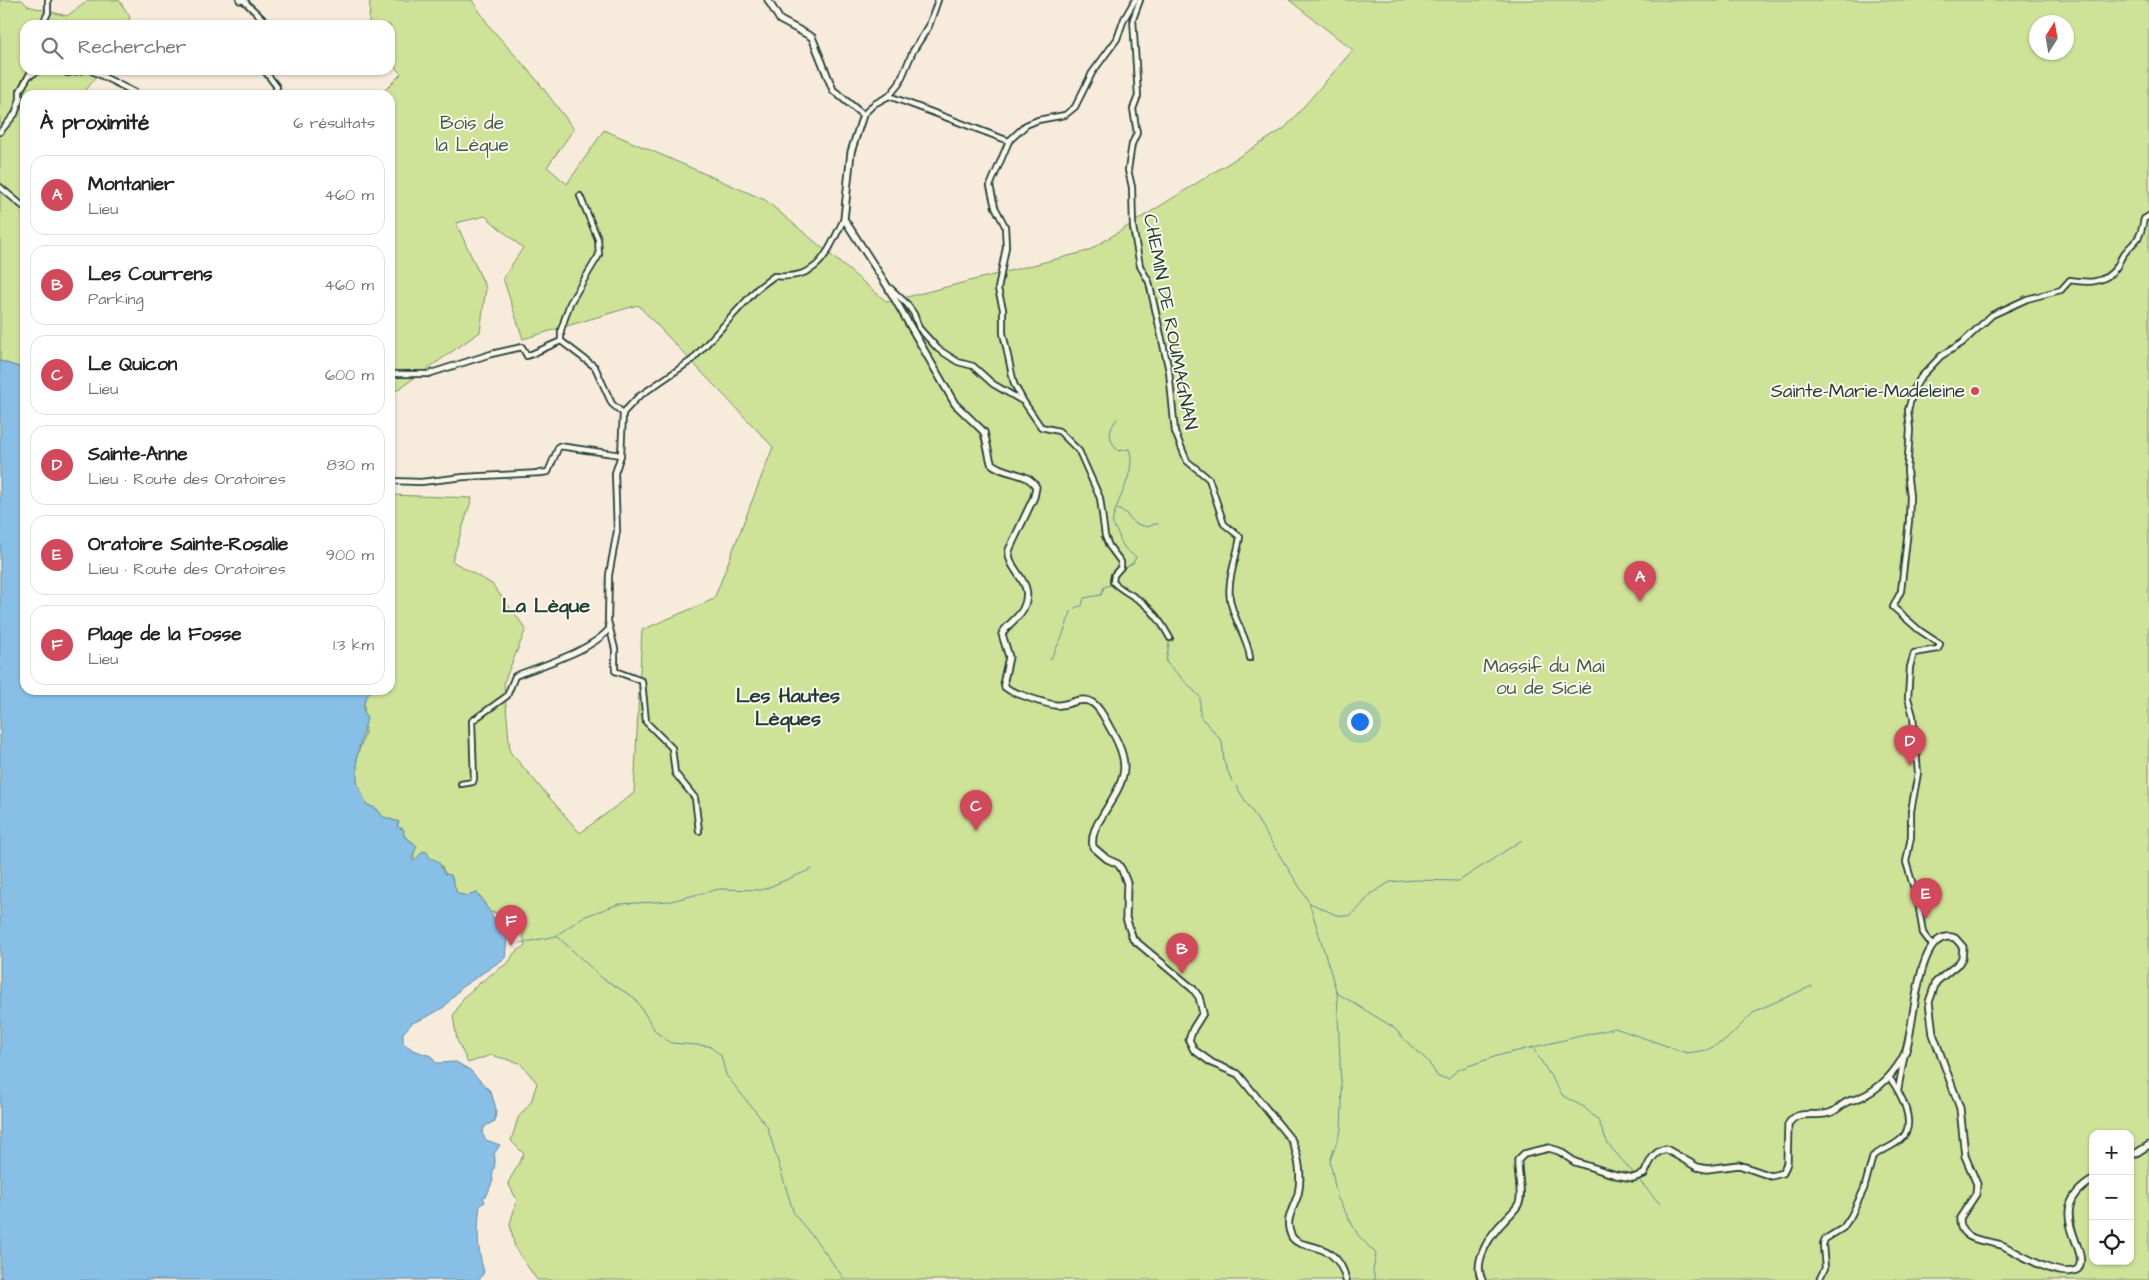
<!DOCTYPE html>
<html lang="fr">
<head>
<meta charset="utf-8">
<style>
  body { margin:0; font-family:"Architects Daughter",sans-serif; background:#f2f2f2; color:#222 }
  .controls { position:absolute; right:15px; bottom:15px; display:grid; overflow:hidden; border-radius:10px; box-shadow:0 1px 4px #0004 }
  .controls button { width:45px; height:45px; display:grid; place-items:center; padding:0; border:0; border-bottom:1px solid #e0e0e0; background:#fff; color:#222; font:25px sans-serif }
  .compass { position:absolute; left:2029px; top:15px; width:45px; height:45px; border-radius:50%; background:#fff; box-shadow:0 1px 4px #0004; rotate:11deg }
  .you { position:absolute; left:1359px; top:721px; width:18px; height:18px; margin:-12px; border:4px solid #fff; border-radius:50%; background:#1a73e8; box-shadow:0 0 0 8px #1a73e833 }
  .badge { display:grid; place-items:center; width:32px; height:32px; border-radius:50%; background:#d1495b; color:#fff; font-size:16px; font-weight:700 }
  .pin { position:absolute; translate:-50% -41px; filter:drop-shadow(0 1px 2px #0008) }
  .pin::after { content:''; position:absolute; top:26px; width:18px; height:15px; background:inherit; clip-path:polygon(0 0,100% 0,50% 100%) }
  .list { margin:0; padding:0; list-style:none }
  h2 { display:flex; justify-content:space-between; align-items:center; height:65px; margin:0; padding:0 20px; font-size:21px }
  h2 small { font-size:16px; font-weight:400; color:#767676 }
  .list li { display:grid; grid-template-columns:32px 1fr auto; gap:15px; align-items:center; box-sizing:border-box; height:80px; margin:0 10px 10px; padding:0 10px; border:1px solid #e0e0e0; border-radius:15px }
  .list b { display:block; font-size:19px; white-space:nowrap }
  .list p { margin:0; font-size:16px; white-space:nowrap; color:#767676 }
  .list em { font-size:16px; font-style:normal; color:#767676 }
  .icon { flex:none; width:28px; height:28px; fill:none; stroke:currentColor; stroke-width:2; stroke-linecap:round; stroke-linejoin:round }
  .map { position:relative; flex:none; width:2149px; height:1280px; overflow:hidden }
  .search { position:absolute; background:#fff; box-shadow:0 1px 4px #0004; left:20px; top:20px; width:375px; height:55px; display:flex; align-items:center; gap:12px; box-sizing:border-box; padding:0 18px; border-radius:15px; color:#767676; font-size:19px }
  .panel { position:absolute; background:#fff; box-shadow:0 1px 4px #0004; left:20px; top:90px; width:375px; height:605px; border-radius:15px }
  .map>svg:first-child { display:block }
  .green { fill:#cee398; stroke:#769066; fill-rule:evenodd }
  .water { fill:#88bfe6; stroke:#5e8b9f }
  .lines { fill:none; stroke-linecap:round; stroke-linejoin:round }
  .stream { stroke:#5e8b9f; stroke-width:1 }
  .ferry { stroke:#395e60; stroke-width:1; stroke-dasharray:6 5; stroke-linecap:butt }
  .minor-casing { stroke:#1f3d34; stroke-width:8 }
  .tertiary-casing { stroke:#1f3d34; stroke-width:9 }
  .minor { stroke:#fbf7ec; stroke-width:4.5 }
  .tertiary { stroke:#fbf7ec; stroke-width:5.5 }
  .poi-dot { fill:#d1495b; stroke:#fbf7ec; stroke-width:2 }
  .labels { text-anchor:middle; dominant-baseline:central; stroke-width:4; stroke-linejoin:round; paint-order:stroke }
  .park-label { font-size:19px; fill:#425e48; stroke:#fbf7ec }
  .street-label { font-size:19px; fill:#1f3d34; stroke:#fbf7ec }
  .poi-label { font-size:19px; fill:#1f3d34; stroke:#fbf7ec; text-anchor:end }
  .neighbourhood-label { font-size:20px; font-weight:bold; fill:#1f3d34; stroke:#fbf7ec }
</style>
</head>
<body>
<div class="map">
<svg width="2149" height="1280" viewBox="0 0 2149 1280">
  <rect width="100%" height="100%" fill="#f7ebdb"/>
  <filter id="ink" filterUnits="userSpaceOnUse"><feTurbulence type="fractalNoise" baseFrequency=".02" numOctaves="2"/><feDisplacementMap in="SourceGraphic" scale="10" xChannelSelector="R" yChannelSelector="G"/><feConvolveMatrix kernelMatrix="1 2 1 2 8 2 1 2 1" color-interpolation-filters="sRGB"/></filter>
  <g filter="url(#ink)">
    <!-- green -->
    <g class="green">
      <path d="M0,0H22L28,6L67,16L89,0H119L130,17L126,25H25V70H102L82,95H25V369L0,361Z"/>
      <path d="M370,0H472L490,27L536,79L574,129L547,167L567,184L604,130L765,200L887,302L1088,251L1285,128L1353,50L1289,0H2149V1280H537L515,1248L510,1224L517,1200L508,1183L524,1154L511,1141L518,1118L531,1102L537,1083L520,1063L491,1055L468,1063L457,1040L453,1016L464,997L482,981L509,962L514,953L525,946L520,915L488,912L483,899L477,893L466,896L457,893L451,875L445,874L442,866L418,858L414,861V843L404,836L402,828H398L397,826L399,822L383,817L377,809L366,804L357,782V756L365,734L364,699L372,690H390L392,669L390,660V495L472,498L452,561L492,584L526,629L504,682L510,752L580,833L634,793L642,630L714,599L773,447L638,305L523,339L503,278L523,248L485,216L456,223L486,288L480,332L390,395V95H380L401,74L390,61V25H369ZM2036,22H2066V52H2036ZM2093,1134H2130V1261H2093Z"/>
    </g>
    <!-- water -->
    <path class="water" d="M0,361L25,369V690H372C363,700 361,707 367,719L357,756V782L366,804L377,809L383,817L399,822L397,826L404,830V836L417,846L412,858L414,861L423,851L427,852L430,858L438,861L445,874L451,875L457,893L466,896L477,893L507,937L505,958L462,987L444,1007L427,1017L412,1023L403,1033V1043L413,1050L431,1056L436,1063L456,1062L470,1070L491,1092L496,1109L495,1121L485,1126L482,1133L486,1140L500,1145L494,1154C498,1166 490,1172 493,1180L487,1195L483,1197L485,1202L480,1205C477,1229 477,1249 484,1272L479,1280H0Z"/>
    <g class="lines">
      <!-- stream -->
      <g class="stream">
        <path d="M1117,419C1107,431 1109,440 1118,451L1129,449C1139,473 1109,511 1113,525C1115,529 1118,532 1119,536C1122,546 1126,551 1136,557L1133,563L1121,570"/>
        <path d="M1117,509L1126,513C1131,523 1138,525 1148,527L1154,524H1158"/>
        <path d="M1169,643L1166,662L1200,697V716L1222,741L1224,762L1232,781"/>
        <path d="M1050,660L1062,637L1071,612L1076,607L1082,606L1084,598L1101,595L1104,587L1113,584"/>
        <path d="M1236,786L1309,902L1337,993L1342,1106L1341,1130L1330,1161L1337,1197L1358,1235L1376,1254L1373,1271L1375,1280"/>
        <path d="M1310,903L1336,915L1348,916L1357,910L1371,894L1390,882L1415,880L1459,881L1522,840"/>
        <path d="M557,935L583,917L619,904L671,901L719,889L762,890L812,869"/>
        <path d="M520,943L557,936L602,978L635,998L656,1032L671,1043L709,1046L721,1055L726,1075L767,1126L794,1214L818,1243L845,1280"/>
        <path d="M1337,993L1393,1027L1410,1045L1427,1060L1438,1077L1449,1079L1457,1070L1500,1055L1615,1028L1687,1053L1707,1050L1726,1040L1755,1011L1812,986"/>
        <path d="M1532,1047L1536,1053"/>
        <path d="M1538,1056L1563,1096L1584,1107L1598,1120L1608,1144L1635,1175"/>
        <path d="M1637,1178L1660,1204"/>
      </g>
      <!-- ferry -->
      <path class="ferry" d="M0,1277L4,1280"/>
      <defs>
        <g id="minor">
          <path d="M1140,0L1133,19L1138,96L1133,109L1137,133L1132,144L1128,170L1132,187L1133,227L1140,266L1149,282L1169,371L1175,432L1187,461L1209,479L1224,524L1240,537C1237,557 1227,579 1230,599C1233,620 1248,637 1250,658"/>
          <path d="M244,1L269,25"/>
          <path d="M42,25L48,13V0"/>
          <path d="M61,70L67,73L83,70"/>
          <path d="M90,70L136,93"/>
          <path d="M264,70L277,87L273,95"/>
          <path d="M31,75L39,70"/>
          <path d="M889,96L1009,141"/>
          <path d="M863,115L874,104L889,96L899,84L913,51L929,26L938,0"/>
          <path d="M0,132L15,114L20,99V91L32,70"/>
          <path d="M0,187L25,208"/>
          <path d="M890,288L907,304L914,314L919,328L938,349L958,362L973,366L993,384L1024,402L1041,427L1059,431L1079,451L1100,498L1105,536L1109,546L1121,562V567L1114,575L1113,582C1122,591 1133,595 1143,603C1155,612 1163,625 1170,638"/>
          <path d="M561,341V330L570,303L599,255L598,239L580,196"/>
          <path d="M390,374H428L491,354L522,347L527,356L561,341L595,367L612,404L623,413"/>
          <path d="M1023,400L1014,384L1003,333V309L998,289L1006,247L1005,226L995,207L990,186L1009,141L1026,125L1038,120L1065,115L1075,107L1092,73L1117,39L1124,19L1135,0"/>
          <path d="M390,481L421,482L464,477L541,473L548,472L559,446L621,455"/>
          <path d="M461,784L473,782L474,779L472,721L507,696L515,676C542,665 592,651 610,628"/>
          <path d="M699,831L695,798L675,773L672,748L646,722L642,681L615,671V649L608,621L609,575L617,531L615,473L621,455L623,413L638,397L692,360L757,289L774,276C819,280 826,255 844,219"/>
          <path d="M1932,945L1923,933L1918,902L1906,862L1911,837V811L1918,773L1913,716L1908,698L1910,667L1914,653L1938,649L1940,644L1919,630L1893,607L1901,591L1909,521L1910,496L1907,471L1910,430L1908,410L1914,389L1921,377L1941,356L1962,343L1992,315L2027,299L2061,290L2070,280C2088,283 2104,284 2116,268C2119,264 2120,259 2123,255C2137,237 2139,244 2144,219L2149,216"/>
          <path d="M1898,1090L1905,1053"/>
          <path d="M1819,1280L1825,1268L1823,1245L1825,1239L1843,1228L1851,1216L1864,1189L1873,1156C1882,1150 1892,1147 1900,1140C1919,1125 1900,1092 1889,1077"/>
        </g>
        <g id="tertiary">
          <path d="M240,0H245"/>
          <path d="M768,0L780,20L812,37L833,90L863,115L851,152L844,219L886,284L955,404L984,432L991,463C1003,475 1028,471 1036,487L1034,497L1009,550C1007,572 1037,581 1023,609C1018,619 1007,624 1002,634L1009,657L1004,680L1005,687L1011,691C1025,696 1041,703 1055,705C1067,707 1077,697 1089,701C1099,705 1105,719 1110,728C1135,769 1123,781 1101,818C1095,827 1091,836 1093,847L1107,859L1118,864L1122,870L1127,883L1126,918L1133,939L1193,989L1199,997L1203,1013L1193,1029L1189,1040L1194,1050L1212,1063L1238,1074L1292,1141C1299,1157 1302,1177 1298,1194C1294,1208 1284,1220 1291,1235C1298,1253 1336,1236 1346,1280"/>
          <path d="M2130,1157L2149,1145"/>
          <path d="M1482,1280C1472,1261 1491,1234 1504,1221C1509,1215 1516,1210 1519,1203C1523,1195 1517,1171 1518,1160L1524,1154L1549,1148L1559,1151L1575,1162L1616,1175L1633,1178L1644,1174C1650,1163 1652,1152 1666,1149L1697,1167L1707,1169L1739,1165L1771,1176L1783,1173L1787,1163L1788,1125C1797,1107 1817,1119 1832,1112C1837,1110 1840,1106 1845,1103C1849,1100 1855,1100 1859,1098C1879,1090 1896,1072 1905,1053C1915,1031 1915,925 1955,938L1963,947L1962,958L1959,963L1936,982L1929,1002L1933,1034L1960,1108L1965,1156L1977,1184L1976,1194L1960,1218C1960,1223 1960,1228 1964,1232C1973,1242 1992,1241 2004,1246C2021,1255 2061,1280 2078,1269C2092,1249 2041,1210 2093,1180"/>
        </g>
      </defs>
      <!-- minor casing -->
      <use href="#minor" class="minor-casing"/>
      <!-- tertiary casing -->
      <use href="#tertiary" class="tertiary-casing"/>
      <!-- minor -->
      <use href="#minor" class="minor"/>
      <!-- tertiary -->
      <use href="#tertiary" class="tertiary"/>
    </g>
  </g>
  <!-- markers -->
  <circle class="poi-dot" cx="1975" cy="391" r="5"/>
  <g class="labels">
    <!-- park labels -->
    <g class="park-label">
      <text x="472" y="123">Bois de<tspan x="472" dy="22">la Lèque</tspan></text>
      <text x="1544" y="666">Massif du Mai<tspan x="1544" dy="22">ou de Sicié</tspan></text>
    </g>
    <!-- street labels -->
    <g class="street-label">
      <text transform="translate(1170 322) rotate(79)">CHEMIN DE ROUMAGNAN</text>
    </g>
    <!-- poi labels -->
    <g class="poi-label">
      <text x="1965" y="391">Sainte-Marie-Madeleine</text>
    </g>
    <!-- neighbourhood labels -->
    <g class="neighbourhood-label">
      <text x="546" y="606">La Lèque</text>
      <text x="788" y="696">Les Hautes<tspan x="788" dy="23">Lèques</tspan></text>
    </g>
  </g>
</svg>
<div class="controls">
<button>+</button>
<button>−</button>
<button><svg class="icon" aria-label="locate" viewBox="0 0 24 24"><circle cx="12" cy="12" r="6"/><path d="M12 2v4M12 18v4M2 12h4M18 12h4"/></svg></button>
</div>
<svg class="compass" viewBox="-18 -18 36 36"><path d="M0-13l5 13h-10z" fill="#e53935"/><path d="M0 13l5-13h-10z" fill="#767676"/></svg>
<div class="you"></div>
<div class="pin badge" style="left:1640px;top:602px">A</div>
<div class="pin badge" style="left:1182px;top:974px">B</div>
<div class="pin badge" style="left:976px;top:831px">C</div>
<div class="pin badge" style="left:1910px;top:766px">D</div>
<div class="pin badge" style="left:1926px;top:919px">E</div>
<div class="pin badge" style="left:511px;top:946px">F</div>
<div class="search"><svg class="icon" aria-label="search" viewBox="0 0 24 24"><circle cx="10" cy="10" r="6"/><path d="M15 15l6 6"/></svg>Rechercher</div>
<section class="panel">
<h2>À proximité<small>6 résultats</small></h2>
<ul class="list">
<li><span class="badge">A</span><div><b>Montanier</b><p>Lieu</p></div><em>460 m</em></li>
<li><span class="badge">B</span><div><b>Les Courrens</b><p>Parking</p></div><em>460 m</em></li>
<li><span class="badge">C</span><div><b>Le Quicon</b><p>Lieu</p></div><em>600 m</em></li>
<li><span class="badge">D</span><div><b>Sainte-Anne</b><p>Lieu · Route des Oratoires</p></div><em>830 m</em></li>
<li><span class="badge">E</span><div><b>Oratoire Sainte-Rosalie</b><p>Lieu · Route des Oratoires</p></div><em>900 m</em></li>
<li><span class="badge">F</span><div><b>Plage de la Fosse</b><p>Lieu</p></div><em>1.3 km</em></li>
</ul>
</section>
</div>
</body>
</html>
